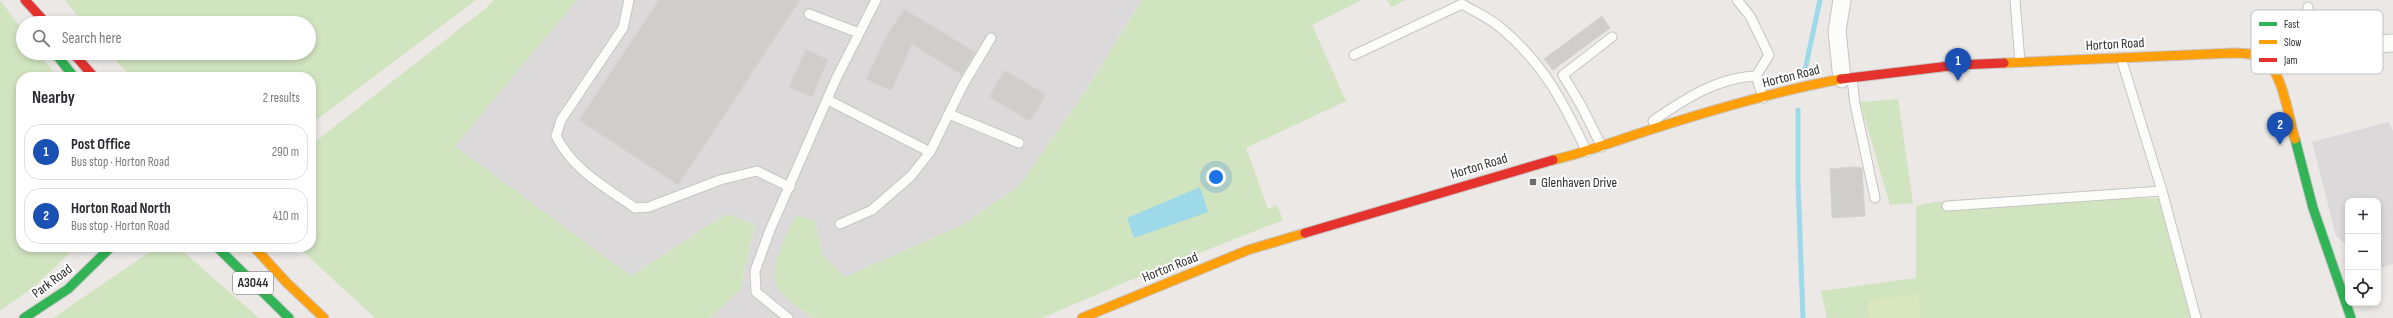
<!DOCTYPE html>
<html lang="en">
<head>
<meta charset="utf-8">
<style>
  body { margin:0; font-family:"Sofia Sans Condensed",sans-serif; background:#f2f2f3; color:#2b2b33 }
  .controls { position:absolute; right:12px; bottom:12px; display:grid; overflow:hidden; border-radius:8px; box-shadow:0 2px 6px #0003 }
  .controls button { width:36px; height:36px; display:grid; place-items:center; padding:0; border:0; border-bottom:1px solid #e1e1e2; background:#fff; color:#2b2b33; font:20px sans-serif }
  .you { position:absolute; left:1216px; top:177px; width:14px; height:14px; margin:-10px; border:3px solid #fff; border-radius:50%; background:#1a73e8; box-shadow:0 0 0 6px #1a73e833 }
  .badge { display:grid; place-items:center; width:26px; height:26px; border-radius:50%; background:#0f766e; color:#fff; font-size:13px; font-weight:700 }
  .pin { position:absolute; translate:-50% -33px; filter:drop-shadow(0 1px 2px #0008) }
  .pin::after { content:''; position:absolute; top:21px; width:14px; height:12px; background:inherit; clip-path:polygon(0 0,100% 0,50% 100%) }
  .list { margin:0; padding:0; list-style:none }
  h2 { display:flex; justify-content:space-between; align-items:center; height:52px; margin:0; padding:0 16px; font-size:17px }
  h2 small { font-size:13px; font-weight:400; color:#7c7c81 }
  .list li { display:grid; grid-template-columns:26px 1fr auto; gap:12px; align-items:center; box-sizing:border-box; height:56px; margin:0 8px 8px; padding:0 8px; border:1px solid #e1e1e2; border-radius:16px }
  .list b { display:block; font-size:15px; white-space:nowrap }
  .list p { margin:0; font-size:13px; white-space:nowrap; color:#7c7c81 }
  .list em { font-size:13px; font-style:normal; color:#7c7c81 }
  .icon { flex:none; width:22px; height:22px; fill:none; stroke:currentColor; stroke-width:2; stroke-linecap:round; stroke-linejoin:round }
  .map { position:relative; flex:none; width:2393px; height:318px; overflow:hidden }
  .search { position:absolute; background:#fff; box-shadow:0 2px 6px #0003; left:16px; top:16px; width:300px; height:44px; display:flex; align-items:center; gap:10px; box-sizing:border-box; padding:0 14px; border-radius:22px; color:#7c7c81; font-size:15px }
  .panel { position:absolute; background:#fff; box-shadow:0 2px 6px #0003; left:16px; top:72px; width:300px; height:180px; border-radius:16px }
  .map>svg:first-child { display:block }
  .industrial { fill:#dcd9db }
  .green { fill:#d1e4c0 }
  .pitch { fill:#dae7be }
  .water { fill:#9dd9e8 }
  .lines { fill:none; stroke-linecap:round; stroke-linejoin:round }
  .stream { stroke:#9dd9e8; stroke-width:5 }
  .building { fill:#d0cecb; stroke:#d6d4d1 }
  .lane-casing { stroke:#c6c5c4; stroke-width:11 }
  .street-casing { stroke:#c6c5c4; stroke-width:19 }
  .fast-casing { stroke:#c6c5c4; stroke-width:11 }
  .slow-casing { stroke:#c6c5c4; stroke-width:11 }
  .jam-casing { stroke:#c6c5c4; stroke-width:11 }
  .lane { stroke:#fcfcfb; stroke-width:9 }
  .street { stroke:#fcfcfb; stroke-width:17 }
  .fast { stroke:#30b455; stroke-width:9 }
  .slow { stroke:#ff9f0a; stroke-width:9 }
  .jam { stroke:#e5322d; stroke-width:9 }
  .poi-dot { fill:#706f6e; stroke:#fff; stroke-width:1.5 }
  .labels { text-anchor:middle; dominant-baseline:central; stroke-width:4; stroke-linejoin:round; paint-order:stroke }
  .shield { fill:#fff; stroke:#6d6d6d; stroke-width:1 }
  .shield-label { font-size:13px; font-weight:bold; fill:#2e2e2e }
  .street-label { font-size:14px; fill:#2e2e2e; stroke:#fff }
  .poi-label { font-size:14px; fill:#2e2e2e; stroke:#fff; text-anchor:start }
  .key { fill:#fff; stroke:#c0c0c0; stroke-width:1 }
  .key-label { font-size:11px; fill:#2e2e2e }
</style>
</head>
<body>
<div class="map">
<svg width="2393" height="318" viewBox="0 0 2393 318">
  <rect width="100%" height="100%" fill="#ebe8e5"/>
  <!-- industrial -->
  <g class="industrial">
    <path d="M577,0H1142L1083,95L1020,185L964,224L846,277L823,256L815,221L797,307L814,318H710L741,289L755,224L726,214L631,276L454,146Z"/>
    <path d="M2389,122L2393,131V264L2378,269V201H2348V250L2346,245L2336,236L2312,142Z"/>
  </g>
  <!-- green -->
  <g class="green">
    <path d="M0,0L23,31V53H39L57,77H21V247H76L35,286L0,311Z"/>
    <path d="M65,0H476L311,124V77H131L109,53H309V23H83Z"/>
    <path d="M494,0H577L455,146L631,276L726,214L755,224L741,289L710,318H375L298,247H311V145L485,9Z"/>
    <path d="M1142,0H1362L1312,25L1346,101L1246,148L1268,209L1277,205L1283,220L1121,284L1042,318H814C802,310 786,300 778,288C766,269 788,233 796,215L815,221L823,256L846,277L964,224L1020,185L1083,95Z"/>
    <path d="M1387,0H1406L1391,7Z"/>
    <path d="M1898,99L1913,203L1890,205L1860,102Z"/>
    <path d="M2160,198L2191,318H1827L1821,291L1916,278V206L1935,202Z"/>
    <path d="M157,247H178L259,318H53Z"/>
  </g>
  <!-- pitch -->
  <path class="pitch" d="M1919,294L1921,318H1869L1868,300Z"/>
  <!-- water -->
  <path class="water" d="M1200,187L1208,212L1134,238L1127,218Z"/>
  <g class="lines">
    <!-- stream -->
    <g class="stream">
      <path d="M1805,70L1820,0"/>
      <path d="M1798,110V182L1803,318"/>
    </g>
  </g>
  <!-- building -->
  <g class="building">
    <path d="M659,0H800L678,185L579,120Z"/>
    <path d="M904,9L975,52L962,75L912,44L891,91L866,79L886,37Z"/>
    <path d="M1602,16L1610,28L1553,70L1544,59Z"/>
    <path d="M806,49L828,60L812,97L789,87Z"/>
    <path d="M1005,70L1046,95L1030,121L989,97Z"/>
    <path d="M1853,167L1862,168L1865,216L1832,218L1830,169Z"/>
  </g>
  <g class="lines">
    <defs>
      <g id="lane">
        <path d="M629,0L623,28L561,120L556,136C573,170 605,187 635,208L649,207L720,180L757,171L790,187"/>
        <path d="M1737,0L1750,16L1769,55L1756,76"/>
        <path d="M2015,0L2020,62"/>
        <path d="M2308,7L2309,48"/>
        <path d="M809,14L859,33"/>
        <path d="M1354,55L1462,4C1475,12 1490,18 1501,28C1545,65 1563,102 1587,152"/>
        <path d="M2121,58L2162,191L2196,318"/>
        <path d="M1852,78L1855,104L1875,198"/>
        <path d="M828,100L930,152"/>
        <path d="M949,114L1019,143"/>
        <path d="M1653,121C1683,100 1718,77 1756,76L1763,98"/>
        <path d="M1602,147L1582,107L1563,75L1612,37"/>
        <path d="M1947,206L2162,191"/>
        <path d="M840,224L872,210L911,176L930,152L963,85L991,38"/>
        <path d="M788,318L756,292L755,271L770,230L836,79L876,0"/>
      </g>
      <g id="street">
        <path d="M1842,0L1837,31L1842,79"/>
        <path d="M2270,63L2277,56L2294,49L2393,43"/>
      </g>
      <g id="fast">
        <path d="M55,53L74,77"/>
        <path d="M2295,139L2313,208L2351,318"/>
        <path d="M217,247L289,318"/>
        <path d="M24,318L68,289L111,247"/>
      </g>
      <g id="slow">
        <path d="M2004,63L2233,53C2242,53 2252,53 2261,57C2283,69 2288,116 2295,139"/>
        <path d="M1553,160C1581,154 1607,144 1634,135C1701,113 1771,92 1841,79"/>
        <path d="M254,247L287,283L324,318"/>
        <path d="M1082,318L1248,250L1305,233"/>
      </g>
      <g id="jam">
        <path d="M25,0L46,23"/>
        <path d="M73,53L94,77"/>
        <path d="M1841,79L1958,65L2004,63"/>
        <path d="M1305,233L1553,160"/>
      </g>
    </defs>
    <!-- lane casing -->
    <use href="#lane" class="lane-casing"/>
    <!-- street casing -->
    <use href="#street" class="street-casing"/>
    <!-- fast casing -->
    <use href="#fast" class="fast-casing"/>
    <!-- slow casing -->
    <use href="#slow" class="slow-casing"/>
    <!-- jam casing -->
    <use href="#jam" class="jam-casing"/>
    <!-- lane -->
    <use href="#lane" class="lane"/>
    <!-- street -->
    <use href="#street" class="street"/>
    <!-- fast -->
    <use href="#fast" class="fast"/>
    <!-- slow -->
    <use href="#slow" class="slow"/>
    <!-- jam -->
    <use href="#jam" class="jam"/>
  </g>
  <!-- markers -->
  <rect class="poi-dot" x="1529" y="178" width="8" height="8" rx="2"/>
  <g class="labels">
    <!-- shield labels -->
    <rect class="shield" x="233" y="272" width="40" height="22" rx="3"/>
    <g class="shield-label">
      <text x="253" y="283">A3044</text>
    </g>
    <!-- street labels -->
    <g class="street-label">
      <text transform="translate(2115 44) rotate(-3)">Horton Road</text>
      <text transform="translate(1791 76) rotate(-14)">Horton Road</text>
      <text transform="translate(1479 166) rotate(-17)">Horton Road</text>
      <text transform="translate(1170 267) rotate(-22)">Horton Road</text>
      <text transform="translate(52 281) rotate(-37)">Park Road</text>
    </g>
    <!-- poi labels -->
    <g class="poi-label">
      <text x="1541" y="182">Glenhaven Drive</text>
    </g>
  </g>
  <!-- legend -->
  <rect x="2251" y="10" width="132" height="64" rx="6" class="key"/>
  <rect x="2259" y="22" width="18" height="4" fill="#30b455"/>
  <rect x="2259" y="40" width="18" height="4" fill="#ff9f0a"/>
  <rect x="2259" y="58" width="18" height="4" fill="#e5322d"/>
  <g class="key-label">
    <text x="2284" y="28">Fast</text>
    <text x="2284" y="46">Slow</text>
    <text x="2284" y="64">Jam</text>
  </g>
</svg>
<div class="controls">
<button>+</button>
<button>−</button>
<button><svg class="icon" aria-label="locate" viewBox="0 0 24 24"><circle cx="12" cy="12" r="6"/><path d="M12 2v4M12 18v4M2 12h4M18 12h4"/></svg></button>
</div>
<div class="you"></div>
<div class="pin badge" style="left:1958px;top:81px;background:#1a4fb4">1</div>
<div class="pin badge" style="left:2280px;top:145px;background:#1a4fb4">2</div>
<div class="search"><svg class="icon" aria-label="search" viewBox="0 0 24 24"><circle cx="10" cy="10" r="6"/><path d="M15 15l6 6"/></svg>Search here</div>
<section class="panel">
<h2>Nearby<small>2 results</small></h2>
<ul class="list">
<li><span class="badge" style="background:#1a4fb4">1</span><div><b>Post Office</b><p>Bus stop · Horton Road</p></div><em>290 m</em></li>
<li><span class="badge" style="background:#1a4fb4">2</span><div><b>Horton Road North</b><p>Bus stop · Horton Road</p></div><em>410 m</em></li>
</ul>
</section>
</div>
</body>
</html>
